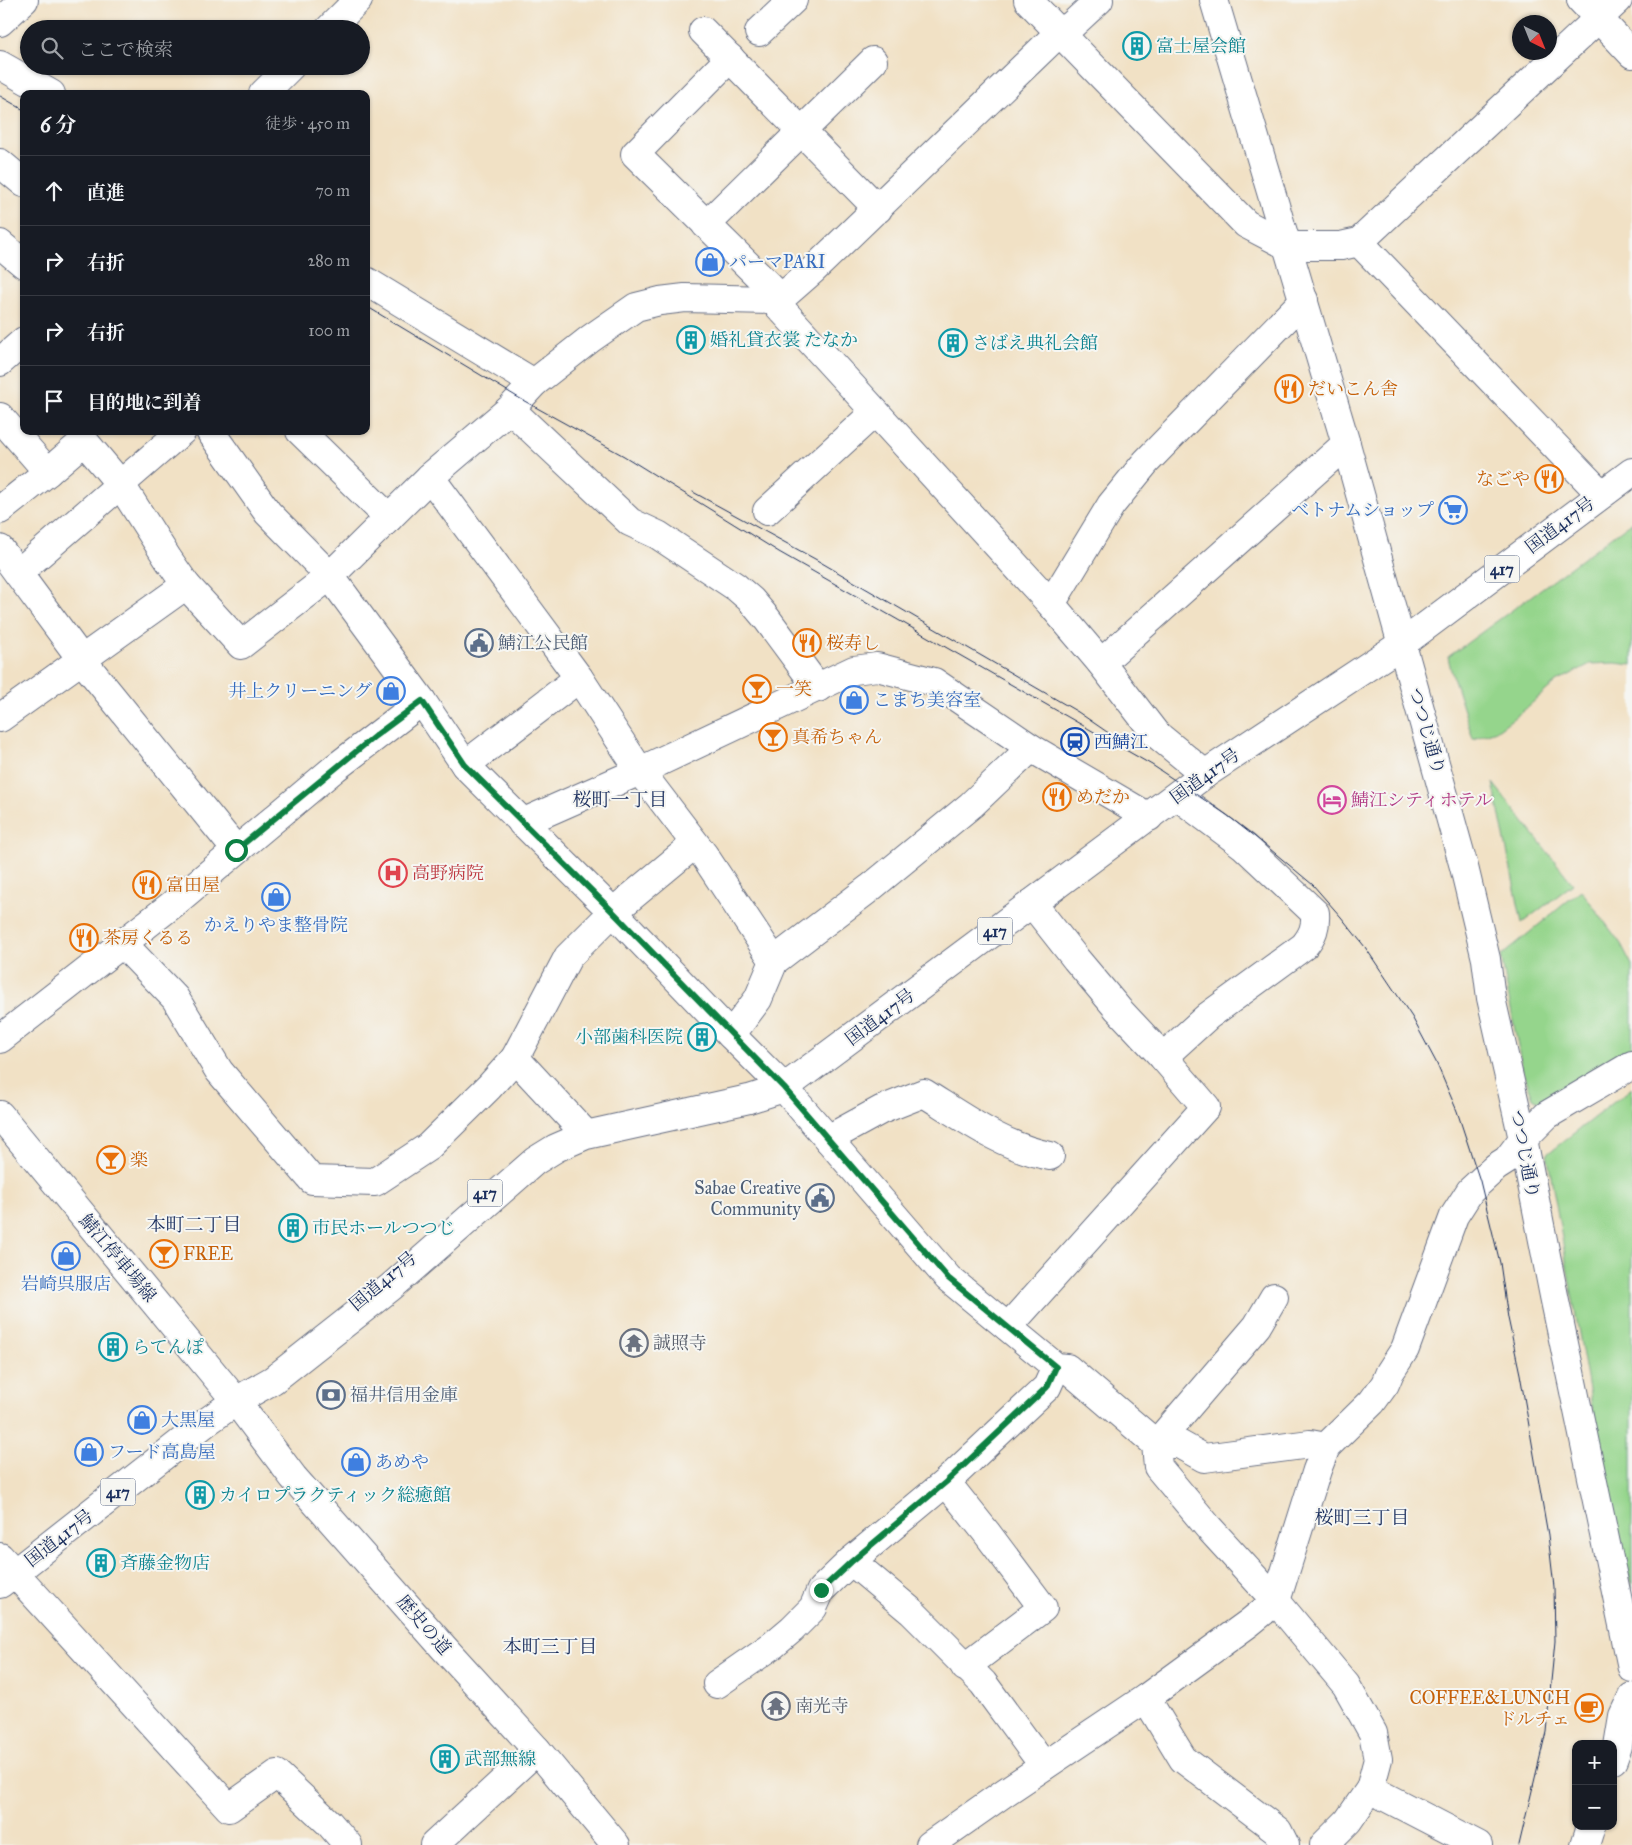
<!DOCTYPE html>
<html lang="ja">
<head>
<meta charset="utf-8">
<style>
  body { margin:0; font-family:"IM FELL Great Primer","Noto Serif JP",serif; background:#242831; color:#f1f3f6 }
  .controls { position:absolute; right:15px; bottom:15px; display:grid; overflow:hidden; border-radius:10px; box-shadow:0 1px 4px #0004 }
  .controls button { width:45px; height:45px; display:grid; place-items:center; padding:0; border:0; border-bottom:1px solid #363941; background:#171b24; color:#f1f3f6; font:25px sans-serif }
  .compass { position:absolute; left:1512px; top:15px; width:45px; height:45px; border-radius:50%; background:#171b24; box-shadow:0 1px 4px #0004; rotate:137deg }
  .stop { position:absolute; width:15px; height:15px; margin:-11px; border:4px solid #0b8043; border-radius:50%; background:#fff }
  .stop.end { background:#0b8043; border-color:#fff; box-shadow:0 1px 5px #0008 }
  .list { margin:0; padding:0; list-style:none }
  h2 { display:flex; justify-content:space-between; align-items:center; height:65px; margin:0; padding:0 20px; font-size:21px }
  h2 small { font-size:16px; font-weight:400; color:#9ea1a6 }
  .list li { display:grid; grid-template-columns:32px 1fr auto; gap:15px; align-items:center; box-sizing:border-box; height:70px; padding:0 20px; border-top:1px solid #363941 }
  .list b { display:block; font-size:19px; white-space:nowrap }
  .list em { font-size:16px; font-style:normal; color:#9ea1a6 }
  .icon { flex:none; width:28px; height:28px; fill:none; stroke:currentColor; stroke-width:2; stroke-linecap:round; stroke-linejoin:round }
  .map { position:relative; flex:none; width:1632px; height:1845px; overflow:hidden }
  .search { position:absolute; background:#171b24; box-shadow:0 1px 4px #0004; left:20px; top:20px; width:350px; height:55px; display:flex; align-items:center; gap:12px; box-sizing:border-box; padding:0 18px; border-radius:28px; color:#9ea1a6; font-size:19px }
  .panel { position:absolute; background:#171b24; box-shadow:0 1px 4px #0004; left:20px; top:90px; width:350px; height:345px; border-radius:10px }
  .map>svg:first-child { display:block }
  .green { fill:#95d58c; stroke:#588275 }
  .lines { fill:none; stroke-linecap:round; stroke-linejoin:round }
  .minor-casing { stroke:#666d82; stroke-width:30 }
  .major-casing { stroke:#666d82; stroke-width:30 }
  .highway-casing { stroke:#666d82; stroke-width:30 }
  .minor { stroke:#fff; stroke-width:28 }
  .major { stroke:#fff; stroke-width:28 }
  .highway { stroke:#fff; stroke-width:28 }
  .tram { stroke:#1b2f5e; stroke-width:1 }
  .route { stroke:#0b8043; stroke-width:6 }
  .labels { text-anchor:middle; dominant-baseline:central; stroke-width:4; stroke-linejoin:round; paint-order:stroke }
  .shield { fill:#f6f6f2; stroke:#5d6b8a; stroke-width:1 }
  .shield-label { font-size:16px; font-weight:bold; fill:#1b2f5e }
  .culture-label { font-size:18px; fill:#0d838f; stroke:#f6f6f2; text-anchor:start }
  .shop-label { font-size:18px; fill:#366cbe; stroke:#f6f6f2; text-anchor:start }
  .food-label { font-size:18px; fill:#c56008; stroke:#f6f6f2; text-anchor:start }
  .street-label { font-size:18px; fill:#1b2f5e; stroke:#f6f6f2 }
  .service-label { font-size:18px; fill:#4e5e75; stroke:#f6f6f2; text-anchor:start }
  .transit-label { font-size:18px; fill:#164399; stroke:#f6f6f2; text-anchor:start }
  .hotel-label { font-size:18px; fill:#b23c85; stroke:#f6f6f2; text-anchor:start }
  .health-label { font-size:18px; fill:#be3a42; stroke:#f6f6f2; text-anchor:start }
  .worship-label { font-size:18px; fill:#5b616d; stroke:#f6f6f2; text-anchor:start }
  .neighbourhood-label { font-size:19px; fill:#1b2f5e; stroke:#f6f6f2 }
</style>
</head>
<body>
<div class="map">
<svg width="1632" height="1845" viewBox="0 0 1632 1845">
  <rect width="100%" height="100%" fill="#f6f6f2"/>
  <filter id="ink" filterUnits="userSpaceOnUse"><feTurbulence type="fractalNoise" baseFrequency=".02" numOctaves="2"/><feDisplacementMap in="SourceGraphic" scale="10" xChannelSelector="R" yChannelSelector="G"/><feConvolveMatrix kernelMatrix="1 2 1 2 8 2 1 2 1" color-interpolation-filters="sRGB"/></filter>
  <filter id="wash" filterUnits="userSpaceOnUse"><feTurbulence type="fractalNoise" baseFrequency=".0096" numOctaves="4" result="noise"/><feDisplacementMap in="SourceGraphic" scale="20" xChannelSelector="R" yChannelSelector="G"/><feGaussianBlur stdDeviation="1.12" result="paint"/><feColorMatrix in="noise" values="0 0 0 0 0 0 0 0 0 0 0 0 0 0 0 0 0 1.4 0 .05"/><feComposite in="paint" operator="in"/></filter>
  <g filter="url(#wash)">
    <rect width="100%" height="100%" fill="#f1e1c5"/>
    <!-- green -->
    <g class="green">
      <path d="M1632,522V665L1615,663L1590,664L1556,682L1523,711L1496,731L1473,739L1451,670L1448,657Z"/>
      <path d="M1493,783L1573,884L1522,923Z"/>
      <path d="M1581,890L1621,944L1632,965V1056L1546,1102H1540L1533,1098L1522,1068L1501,956Z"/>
      <path d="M1632,1088V1589L1603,1468L1547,1154Z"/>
    </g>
  </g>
  <g filter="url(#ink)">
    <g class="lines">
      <defs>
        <g id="minor">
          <path d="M1028,0L1246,224L1288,246H1341L1359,242L1618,0"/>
          <path d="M1099,0L1072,25L1060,32L813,270L781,298L773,300L685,298L660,301L636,307L590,339L534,383L510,409L430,477L330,576L422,701L465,765L613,912L731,1035L784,1088L948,1278L1056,1367L1067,1368L1156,1444L1158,1467L1209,1528L1276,1601L1346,1685L1373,1733L1378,1759L1370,1789L1348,1821L1324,1845"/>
          <path d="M1214,0L1346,444L1464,867L1486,959L1491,998L1523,1139L1554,1296L1632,1668"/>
          <path d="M1581,0L1632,54"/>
          <path d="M0,22L24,0"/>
          <path d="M329,29L358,0"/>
          <path d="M703,31L878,209"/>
          <path d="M759,32L793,0"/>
          <path d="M730,58L635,154L781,298"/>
          <path d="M0,65L51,94"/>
          <path d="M263,94L291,66"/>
          <path d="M0,163L24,183"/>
          <path d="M706,225L873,61"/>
          <path d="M1359,242L1601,494"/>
          <path d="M0,244L24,264"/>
          <path d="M366,281L534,383"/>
          <path d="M773,300L1051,604L1101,663L1155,733L1205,774"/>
          <path d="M0,362L24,341"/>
          <path d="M510,409L630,522L658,535L736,587L751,600L767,619L818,688"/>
          <path d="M0,417L48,472L84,441L121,485L168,559L186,585L241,645L330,576L268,513L210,431"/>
          <path d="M300,431L389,518"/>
          <path d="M430,477L579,678L640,771L704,855L774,961"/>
          <path d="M0,510L48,472"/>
          <path d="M767,511L875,412"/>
          <path d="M0,549L82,660L236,850"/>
          <path d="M18,573L182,431"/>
          <path d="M1051,604L1111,505L1146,462L1304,300"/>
          <path d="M1101,663L1346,444"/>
          <path d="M0,718L186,585"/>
          <path d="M465,765L579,678"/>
          <path d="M522,823L640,771L854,670L877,667L934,682L1031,748L1149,817"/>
          <path d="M122,943L175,998L219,1071L312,1180L375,1182L428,1147L489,1087L515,1058"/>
          <path d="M731,1035L758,999L774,961L870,888L971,805L1031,748"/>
          <path d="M0,1039L173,904L335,768L422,701"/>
          <path d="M1163,1057L1208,1016L1304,946C1313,935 1316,927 1315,913L1244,846L1177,796"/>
          <path d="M581,1129L515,1058L568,957L613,912L695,844"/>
          <path d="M828,1139L881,1110L924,1093C964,1118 1003,1147 1050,1156"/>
          <path d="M1008,1327L1206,1107L1163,1057L1118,1009L1076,959L1032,903"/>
          <path d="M236,1401L293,1477L444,1648L537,1750L616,1845"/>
          <path d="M1156,1444L1257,1326L1274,1297"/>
          <path d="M1156,1444H1179L1204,1458L1310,1444L1326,1447"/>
          <path d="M946,1482L986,1532L1043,1608L965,1667"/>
          <path d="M0,1557L229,1808L277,1774L329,1823L348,1845"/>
          <path d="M717,1684L773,1645L792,1629L813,1608L821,1590L851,1561"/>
          <path d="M1146,1698L1183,1759L1278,1831L1285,1845"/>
          <path d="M1613,1760L1618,1746L1623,1716L1632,1697"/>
          <path d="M1044,1766L983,1683L912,1612L851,1561L946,1482L1047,1387L1056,1367"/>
          <path d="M1370,1789L1478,1845"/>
          <path d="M434,1845L537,1750"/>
          <path d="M930,1845L1004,1793L1146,1698L1249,1623L1276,1601L1317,1470L1326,1447L1372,1402L1385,1384L1390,1372L1405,1349L1454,1216L1470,1191L1496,1167L1507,1160L1523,1139L1547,1115L1632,1065"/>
          <path d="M1585,1845L1591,1826"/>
        </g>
        <path id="major" d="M0,1115L236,1401"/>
        <path id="highway" d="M0,1584L208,1421L236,1401L273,1380L391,1287L535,1161L556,1148L586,1135L749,1099L784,1088L1205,774L1402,644L1632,472"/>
      </defs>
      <!-- minor casing -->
      <use href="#minor" class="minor-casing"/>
      <!-- major casing -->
      <use href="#major" class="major-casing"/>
      <!-- highway casing -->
      <use href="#highway" class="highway-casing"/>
      <!-- minor -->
      <use href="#minor" class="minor"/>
      <!-- major -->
      <use href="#major" class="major"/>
      <!-- highway -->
      <use href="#highway" class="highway"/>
      <!-- tram -->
      <g class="tram">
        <path d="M0,96L24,110"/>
        <path d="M366,306L519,398L624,456L779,552L1152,765L1227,815L1264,844L1313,885L1341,917L1365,947L1412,1017L1436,1062L1457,1111L1480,1181L1500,1263L1508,1318L1520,1374L1548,1535L1554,1587L1555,1641L1546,1732L1519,1845"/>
        <path d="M693,492L815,559L1078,712L1110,734"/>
      </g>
    </g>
  </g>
  <g class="lines" filter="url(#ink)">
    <!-- route -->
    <path class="route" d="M236,850L375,736L422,701L465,765L613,912L784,1088L948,1278L1056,1367L1047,1387L946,1482L851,1562L821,1590"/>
  </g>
  <!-- icons -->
  <defs>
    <symbol id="building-ring" viewBox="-11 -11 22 22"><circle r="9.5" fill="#f6f6f2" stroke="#0f9aa8" stroke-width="1.5"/><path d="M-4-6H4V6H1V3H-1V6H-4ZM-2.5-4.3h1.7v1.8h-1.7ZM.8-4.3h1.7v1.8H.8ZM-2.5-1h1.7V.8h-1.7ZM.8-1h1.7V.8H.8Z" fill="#0f9aa8"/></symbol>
    <symbol id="shop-ring" viewBox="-11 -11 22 22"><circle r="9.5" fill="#f6f6f2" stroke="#3f7fe0" stroke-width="1.5"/><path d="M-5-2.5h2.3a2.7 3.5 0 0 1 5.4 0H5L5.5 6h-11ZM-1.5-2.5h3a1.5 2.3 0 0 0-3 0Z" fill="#3f7fe0"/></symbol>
    <symbol id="restaurant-ring" viewBox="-11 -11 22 22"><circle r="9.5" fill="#f6f6f2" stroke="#e8710a" stroke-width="1.5"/><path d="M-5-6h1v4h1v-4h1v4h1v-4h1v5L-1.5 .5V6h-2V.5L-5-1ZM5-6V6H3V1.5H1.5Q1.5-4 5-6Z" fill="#e8710a"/></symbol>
    <symbol id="supermarket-ring" viewBox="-11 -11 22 22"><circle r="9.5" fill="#f6f6f2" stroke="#3f7fe0" stroke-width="1.5"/><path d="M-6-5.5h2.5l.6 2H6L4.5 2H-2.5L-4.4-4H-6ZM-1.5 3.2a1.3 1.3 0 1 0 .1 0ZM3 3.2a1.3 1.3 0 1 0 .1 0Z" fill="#3f7fe0"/></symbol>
    <symbol id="civic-ring" viewBox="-11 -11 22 22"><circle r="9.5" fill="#f6f6f2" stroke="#5c6f8a" stroke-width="1.5"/><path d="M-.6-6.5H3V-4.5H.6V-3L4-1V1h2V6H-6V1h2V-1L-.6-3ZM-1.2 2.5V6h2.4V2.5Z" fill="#5c6f8a"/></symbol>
    <symbol id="bar-ring" viewBox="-11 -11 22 22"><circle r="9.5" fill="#f6f6f2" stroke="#e8710a" stroke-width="1.5"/><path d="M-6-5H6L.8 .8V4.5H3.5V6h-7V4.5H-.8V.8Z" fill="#e8710a"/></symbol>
    <symbol id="station-ring" viewBox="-11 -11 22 22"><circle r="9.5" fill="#f6f6f2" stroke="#1a4fb4" stroke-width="1.5"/><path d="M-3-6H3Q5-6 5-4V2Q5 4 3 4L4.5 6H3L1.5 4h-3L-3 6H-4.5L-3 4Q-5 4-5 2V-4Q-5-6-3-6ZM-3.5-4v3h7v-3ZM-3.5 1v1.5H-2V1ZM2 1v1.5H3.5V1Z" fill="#1a4fb4"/></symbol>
    <symbol id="hotel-ring" viewBox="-11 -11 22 22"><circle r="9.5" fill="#f6f6f2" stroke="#d1479c" stroke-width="1.5"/><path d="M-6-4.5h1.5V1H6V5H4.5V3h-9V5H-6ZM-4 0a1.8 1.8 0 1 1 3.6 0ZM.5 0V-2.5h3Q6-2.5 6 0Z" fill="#d1479c"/></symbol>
    <symbol id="hospital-ring" viewBox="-11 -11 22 22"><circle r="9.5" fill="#f6f6f2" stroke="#e0444e" stroke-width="1.5"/><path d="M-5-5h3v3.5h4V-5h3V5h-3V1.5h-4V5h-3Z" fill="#e0444e"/></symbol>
    <symbol id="temple-ring" viewBox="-11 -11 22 22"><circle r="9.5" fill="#f6f6f2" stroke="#6b7280" stroke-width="1.5"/><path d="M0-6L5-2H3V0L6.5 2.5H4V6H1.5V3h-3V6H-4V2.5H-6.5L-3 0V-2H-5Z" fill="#6b7280"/></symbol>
    <symbol id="bank-ring" viewBox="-11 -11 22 22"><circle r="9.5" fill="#f6f6f2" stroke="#5c6f8a" stroke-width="1.5"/><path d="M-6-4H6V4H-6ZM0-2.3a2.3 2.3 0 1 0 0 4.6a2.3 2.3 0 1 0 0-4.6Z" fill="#5c6f8a"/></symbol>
    <symbol id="cafe-ring" viewBox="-11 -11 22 22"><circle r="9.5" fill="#f6f6f2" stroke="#e8710a" stroke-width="1.5"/><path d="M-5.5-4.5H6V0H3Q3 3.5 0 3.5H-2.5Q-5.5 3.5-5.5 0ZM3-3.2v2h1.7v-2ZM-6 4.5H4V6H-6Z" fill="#e8710a"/></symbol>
  </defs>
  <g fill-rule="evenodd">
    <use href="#building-ring" x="1121" y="30" width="32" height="32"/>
    <use href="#shop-ring" x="694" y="246" width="32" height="32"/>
    <use href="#building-ring" x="675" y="324" width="32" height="32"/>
    <use href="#building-ring" x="937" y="327" width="32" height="32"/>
    <use href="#restaurant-ring" x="1273" y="373" width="32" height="32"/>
    <use href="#restaurant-ring" x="1533" y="463" width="32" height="32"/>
    <use href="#supermarket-ring" x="1437" y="494" width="32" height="32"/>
    <use href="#civic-ring" x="463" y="627" width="32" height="32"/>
    <use href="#restaurant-ring" x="791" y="627" width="32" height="32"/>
    <use href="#bar-ring" x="741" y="673" width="32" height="32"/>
    <use href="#shop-ring" x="375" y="675" width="32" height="32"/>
    <use href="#shop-ring" x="838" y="684" width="32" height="32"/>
    <use href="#bar-ring" x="757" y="721" width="32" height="32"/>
    <use href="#station-ring" x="1059" y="726" width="32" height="32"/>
    <use href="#restaurant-ring" x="1041" y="781" width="32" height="32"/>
    <use href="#hotel-ring" x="1316" y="784" width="32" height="32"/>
    <use href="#hospital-ring" x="377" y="857" width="32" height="32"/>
    <use href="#restaurant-ring" x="131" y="869" width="32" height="32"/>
    <use href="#shop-ring" x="260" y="881" width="32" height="32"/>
    <use href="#restaurant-ring" x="68" y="922" width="32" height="32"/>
    <use href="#building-ring" x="686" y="1021" width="32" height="32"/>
    <use href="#bar-ring" x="95" y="1144" width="32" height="32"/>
    <use href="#civic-ring" x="804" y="1182" width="32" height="32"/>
    <use href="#building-ring" x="277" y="1212" width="32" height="32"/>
    <use href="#bar-ring" x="148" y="1238" width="32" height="32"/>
    <use href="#shop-ring" x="50" y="1240" width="32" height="32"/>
    <use href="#temple-ring" x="618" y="1327" width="32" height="32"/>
    <use href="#building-ring" x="97" y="1331" width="32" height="32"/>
    <use href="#bank-ring" x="315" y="1379" width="32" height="32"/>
    <use href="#shop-ring" x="126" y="1404" width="32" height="32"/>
    <use href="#shop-ring" x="73" y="1436" width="32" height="32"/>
    <use href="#shop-ring" x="340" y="1446" width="32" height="32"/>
    <use href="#building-ring" x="184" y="1479" width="32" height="32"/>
    <use href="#building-ring" x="85" y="1547" width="32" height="32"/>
    <use href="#temple-ring" x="760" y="1690" width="32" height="32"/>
    <use href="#cafe-ring" x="1573" y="1692" width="32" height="32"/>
    <use href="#building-ring" x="429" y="1743" width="32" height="32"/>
  </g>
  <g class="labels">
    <!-- shield labels -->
    <g class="shield">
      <rect x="1484.5" y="555.5" width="35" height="27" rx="4"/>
      <rect x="977.5" y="917.5" width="35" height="27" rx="4"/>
      <rect x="467.5" y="1179.5" width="35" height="27" rx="4"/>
      <rect x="100.5" y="1478.5" width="35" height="27" rx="4"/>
    </g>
    <g class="shield-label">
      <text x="1502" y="569">417</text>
      <text x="995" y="931">417</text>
      <text x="485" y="1193">417</text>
      <text x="118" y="1492">417</text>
    </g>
    <!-- culture labels -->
    <g class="culture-label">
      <text x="1156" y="46">富士屋会館</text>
      <text x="710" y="340">婚礼貸衣裳 たなか</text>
      <text x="972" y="343">さばえ典礼会館</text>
      <text x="683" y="1037" text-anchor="end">小部歯科医院</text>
      <text x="312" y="1228">市民ホールつつじ</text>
      <text x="132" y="1347">らてんぽ</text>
      <text x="219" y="1495">カイロプラクティック総癒館</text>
      <text x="120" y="1563">斉藤金物店</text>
      <text x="464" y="1759">武部無線</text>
    </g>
    <!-- shop labels -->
    <g class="shop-label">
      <text x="729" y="262">パーマPARI</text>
      <text x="1434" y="510" text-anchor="end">ベトナムショップ</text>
      <text x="372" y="691" text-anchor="end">井上クリーニング</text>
      <text x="873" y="700">こまち美容室</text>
      <text x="276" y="925" text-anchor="middle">かえりやま整骨院</text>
      <text x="66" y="1284" text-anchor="middle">岩崎呉服店</text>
      <text x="161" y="1420">大黒屋</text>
      <text x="108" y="1452">フード高島屋</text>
      <text x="375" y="1462">あめや</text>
    </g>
    <!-- food labels -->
    <g class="food-label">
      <text x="1308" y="389">だいこん舎</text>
      <text x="1530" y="479" text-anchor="end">なごや</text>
      <text x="826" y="643">桜寿し</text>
      <text x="776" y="689">一笑</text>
      <text x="792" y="737">真希ちゃん</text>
      <text x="1076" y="797">めだか</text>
      <text x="166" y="885">富田屋</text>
      <text x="103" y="938">茶房くるる</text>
      <text x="130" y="1160">楽</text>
      <text x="183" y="1254">FREE</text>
      <text x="1570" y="1698" text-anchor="end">COFFEE&amp;LUNCH<tspan x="1570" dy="21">ドルチェ</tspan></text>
    </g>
    <!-- street labels -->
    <g class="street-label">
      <text transform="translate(1560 525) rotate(-37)">国道417号</text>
      <text transform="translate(1427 731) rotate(74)">つつじ通り</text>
      <text transform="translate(1205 776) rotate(-36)">国道417号</text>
      <text transform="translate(880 1017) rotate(-37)">国道417号</text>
      <text transform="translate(1525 1154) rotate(79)">つつじ通り</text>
      <text transform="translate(118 1258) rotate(50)">鯖江停車場線</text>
      <text transform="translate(383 1281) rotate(-40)">国道417号</text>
      <text transform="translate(59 1538) rotate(-38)">国道417号</text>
      <text transform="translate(424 1625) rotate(49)">歴史の道</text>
    </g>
    <!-- service labels -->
    <g class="service-label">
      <text x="498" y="643">鯖江公民館</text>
      <text x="801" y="1188" text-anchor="end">Sabae Creative<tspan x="801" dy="21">Community</tspan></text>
      <text x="350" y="1395">福井信用金庫</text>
    </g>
    <!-- transit labels -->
    <g class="transit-label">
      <text x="1094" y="742">西鯖江</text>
    </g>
    <!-- hotel labels -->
    <g class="hotel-label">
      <text x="1351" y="800">鯖江シティホテル</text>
    </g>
    <!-- health labels -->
    <g class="health-label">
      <text x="412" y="873">高野病院</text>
    </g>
    <!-- worship labels -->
    <g class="worship-label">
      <text x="653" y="1343">誠照寺</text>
      <text x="795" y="1706">南光寺</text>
    </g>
    <!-- neighbourhood labels -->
    <g class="neighbourhood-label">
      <text x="620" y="799">桜町一丁目</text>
      <text x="194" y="1224">本町二丁目</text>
      <text x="1362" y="1517">桜町三丁目</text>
      <text x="550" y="1646">本町三丁目</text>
    </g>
  </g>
</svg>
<div class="controls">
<button>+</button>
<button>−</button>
</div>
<svg class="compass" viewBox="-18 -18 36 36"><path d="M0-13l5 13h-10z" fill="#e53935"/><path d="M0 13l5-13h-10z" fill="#9ea1a6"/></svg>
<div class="stop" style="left:236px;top:850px"></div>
<div class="stop end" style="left:821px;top:1590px"></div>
<div class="search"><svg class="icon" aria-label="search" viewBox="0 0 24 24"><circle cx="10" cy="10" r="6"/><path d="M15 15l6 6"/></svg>ここで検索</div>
<section class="panel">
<h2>6 分<small>徒歩 · 450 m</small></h2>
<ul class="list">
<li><svg class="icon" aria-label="ahead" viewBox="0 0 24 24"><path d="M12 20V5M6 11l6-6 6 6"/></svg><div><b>直進</b></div><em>70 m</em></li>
<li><svg class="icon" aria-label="right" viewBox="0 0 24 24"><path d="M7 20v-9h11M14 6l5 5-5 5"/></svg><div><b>右折</b></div><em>280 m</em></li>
<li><svg class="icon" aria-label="right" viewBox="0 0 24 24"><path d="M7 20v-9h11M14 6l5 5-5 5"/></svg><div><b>右折</b></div><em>100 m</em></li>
<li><svg class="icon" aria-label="arrive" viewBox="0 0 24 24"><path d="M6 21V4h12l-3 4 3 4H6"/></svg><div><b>目的地に到着</b></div></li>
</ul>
</section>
</div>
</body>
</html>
